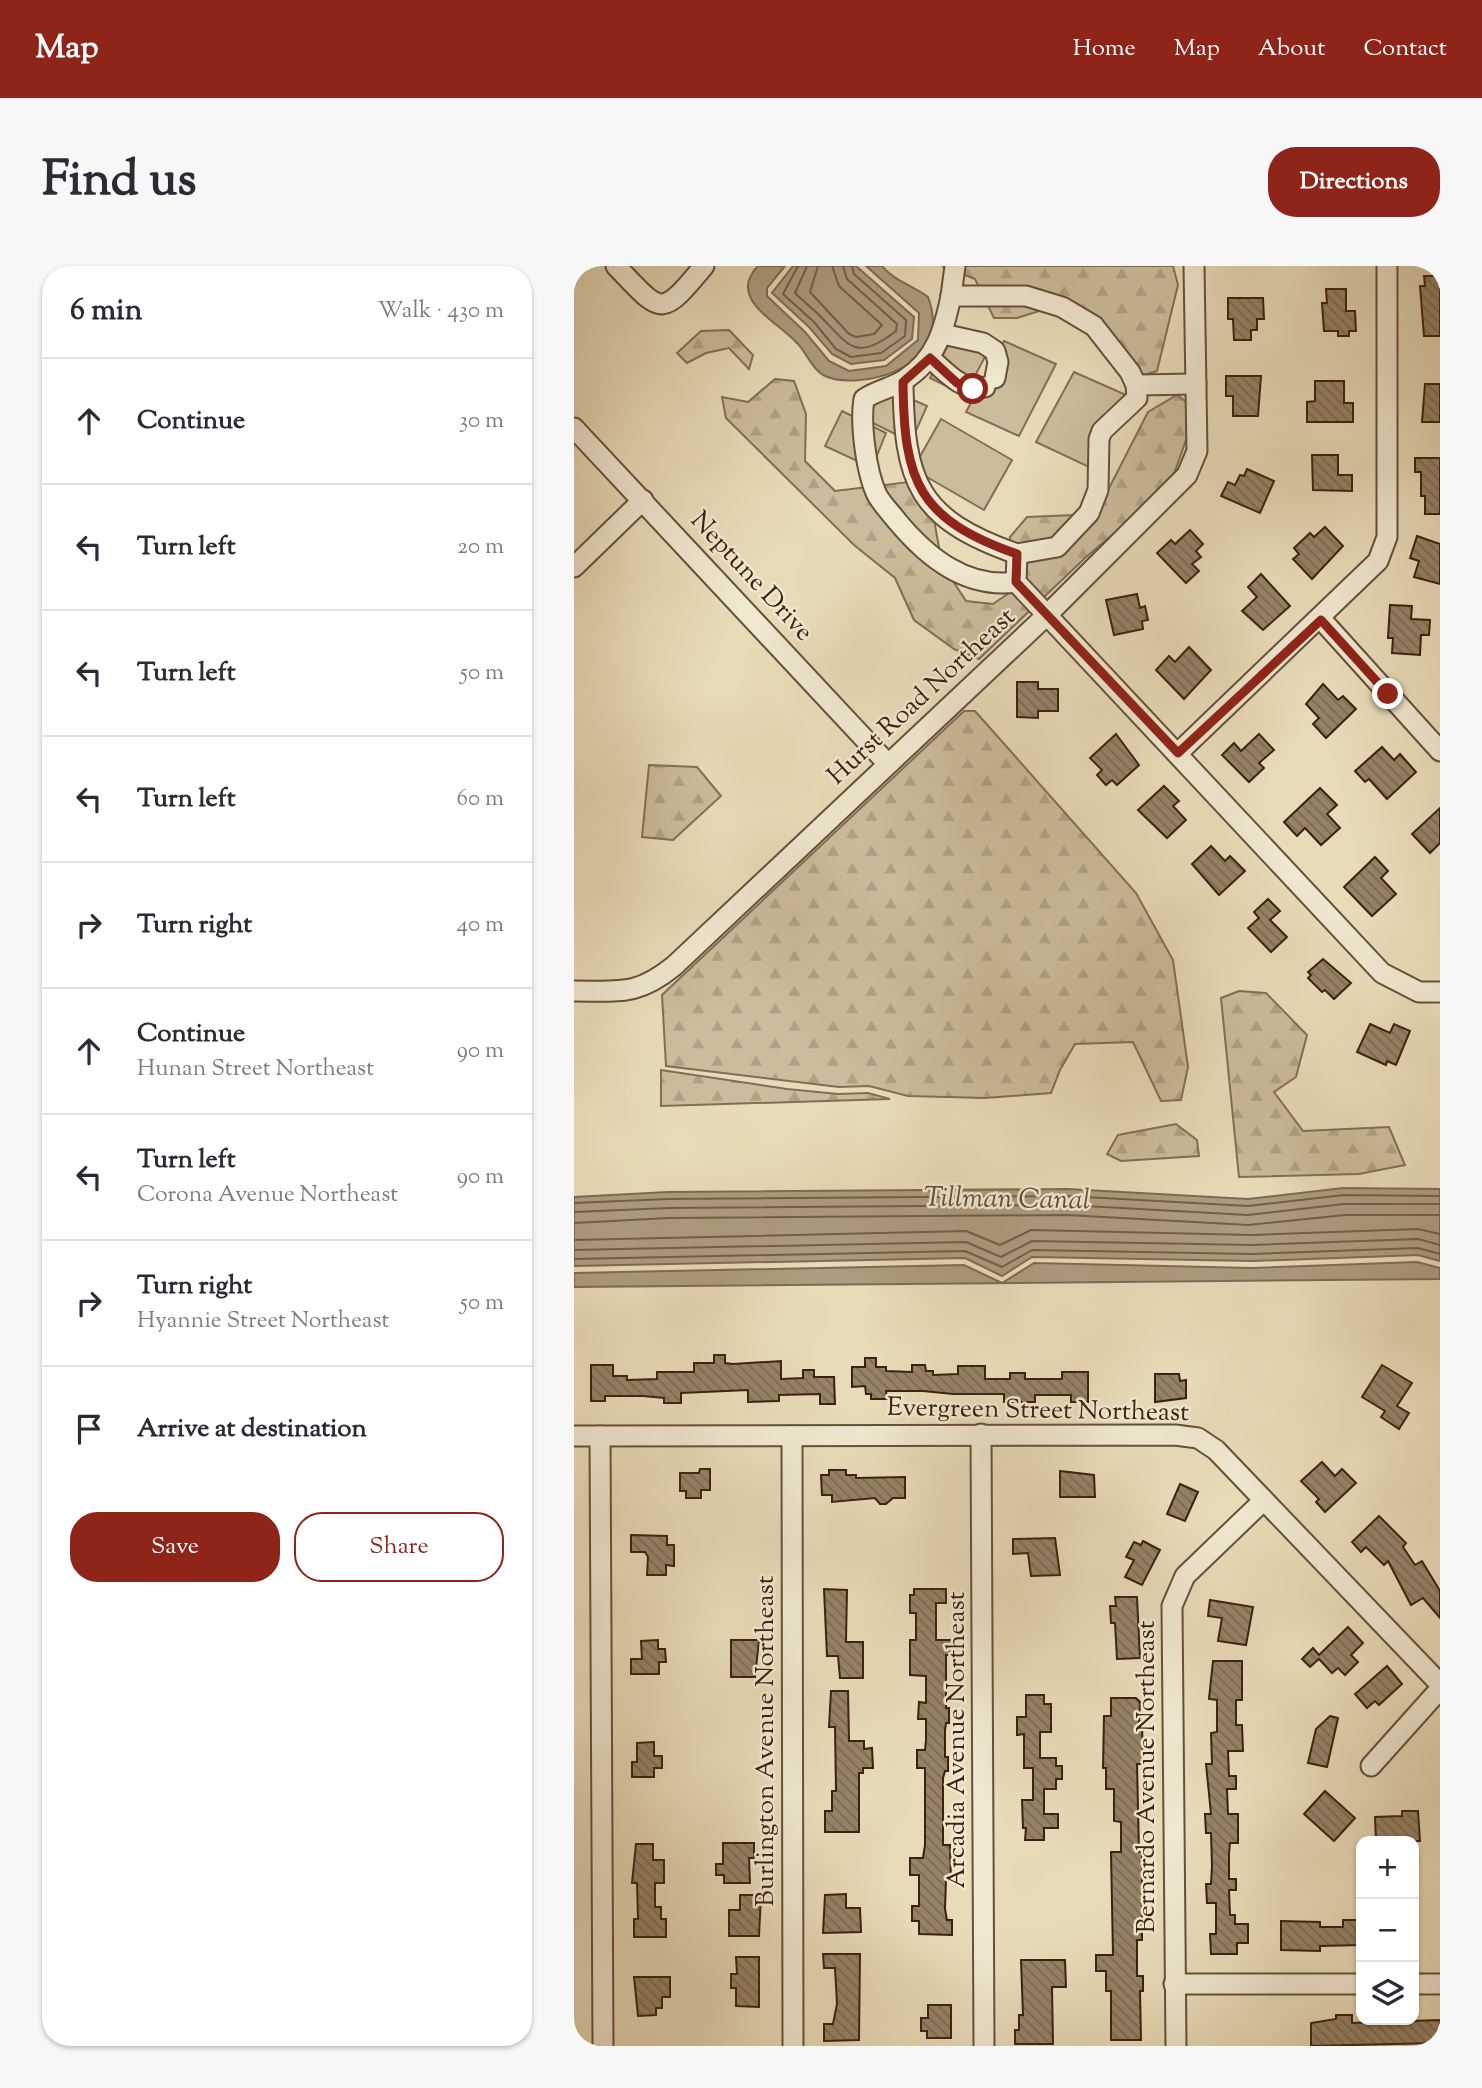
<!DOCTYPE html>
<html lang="en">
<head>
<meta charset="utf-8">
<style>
  body { margin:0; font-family:"Sorts Mill Goudy",serif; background:#f7f7f7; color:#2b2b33 }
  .controls { position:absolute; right:21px; bottom:21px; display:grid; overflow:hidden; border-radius:14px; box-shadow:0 2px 5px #0004 }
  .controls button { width:63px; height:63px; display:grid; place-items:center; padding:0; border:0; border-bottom:2px solid #e1e1e2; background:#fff; color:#2b2b33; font:35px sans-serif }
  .stop { position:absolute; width:21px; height:21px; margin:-16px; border:5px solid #8f2418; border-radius:50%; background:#fff }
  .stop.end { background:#8f2418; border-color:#fff; box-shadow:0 2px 7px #0008 }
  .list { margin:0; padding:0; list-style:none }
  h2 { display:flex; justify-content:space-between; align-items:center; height:91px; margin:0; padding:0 28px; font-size:30px }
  h2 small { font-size:23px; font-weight:400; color:#7c7c81 }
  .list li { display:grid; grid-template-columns:46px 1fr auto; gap:21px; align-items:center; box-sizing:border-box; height:126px; padding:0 28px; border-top:2px solid #e1e1e2 }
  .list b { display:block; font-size:26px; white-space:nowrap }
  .list p { margin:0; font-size:23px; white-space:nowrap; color:#7c7c81 }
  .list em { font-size:23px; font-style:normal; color:#7c7c81 }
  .actions { display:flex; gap:14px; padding:21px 28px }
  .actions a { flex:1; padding:16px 0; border:2px solid #8f2418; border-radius:28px; text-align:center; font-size:24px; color:#8f2418 }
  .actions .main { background:#8f2418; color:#fff }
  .icon { flex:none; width:38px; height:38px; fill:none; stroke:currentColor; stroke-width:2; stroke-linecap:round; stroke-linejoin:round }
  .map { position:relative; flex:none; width:866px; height:1780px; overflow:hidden; border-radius:28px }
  header { display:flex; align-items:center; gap:42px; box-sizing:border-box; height:98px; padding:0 35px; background:#8f2418; color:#fff }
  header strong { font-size:33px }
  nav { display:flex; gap:38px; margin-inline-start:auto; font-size:24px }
  .intro { display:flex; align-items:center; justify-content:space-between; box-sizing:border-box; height:168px; padding:0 42px }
  h1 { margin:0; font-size:49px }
  .button { padding:18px 32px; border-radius:28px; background:#8f2418; color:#fff; font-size:24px; font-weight:700 }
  main { display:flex; gap:42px; padding:0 42px }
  aside { flex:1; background:#fff; border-radius:28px; box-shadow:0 2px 5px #0004 }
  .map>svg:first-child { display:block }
  .green { fill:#cbbc9b; stroke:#836e55; stroke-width:2 }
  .forest { fill:url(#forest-firs); stroke:#836e55; stroke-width:2 }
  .water { fill:#ad9c7f; stroke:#7f6b52; stroke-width:2 }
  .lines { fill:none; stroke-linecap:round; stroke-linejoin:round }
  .shore { stroke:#745e47; stroke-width:2 }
  .building { fill:url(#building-back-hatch); stroke:#3b210f; stroke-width:2 }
  .minor-casing { stroke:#665039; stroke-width:23 }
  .minor { stroke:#f0e8d1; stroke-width:19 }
  .route { stroke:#8f2418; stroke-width:9 }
  .labels { text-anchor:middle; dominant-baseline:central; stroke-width:5; stroke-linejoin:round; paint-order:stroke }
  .street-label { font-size:26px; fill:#3b210f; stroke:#f0e8d1 }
  .water-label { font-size:28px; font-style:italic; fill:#634c36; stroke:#f0e8d1 }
</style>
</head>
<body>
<header>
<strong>Map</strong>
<nav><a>Home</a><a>Map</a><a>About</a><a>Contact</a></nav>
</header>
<div class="intro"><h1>Find us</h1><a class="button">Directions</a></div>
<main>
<aside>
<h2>6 min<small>Walk · 430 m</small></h2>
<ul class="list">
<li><svg class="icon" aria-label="ahead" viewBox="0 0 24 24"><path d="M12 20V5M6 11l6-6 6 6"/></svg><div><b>Continue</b></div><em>30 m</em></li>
<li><svg class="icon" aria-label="left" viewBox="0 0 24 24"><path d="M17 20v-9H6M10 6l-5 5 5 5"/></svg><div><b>Turn left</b></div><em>20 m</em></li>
<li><svg class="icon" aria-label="left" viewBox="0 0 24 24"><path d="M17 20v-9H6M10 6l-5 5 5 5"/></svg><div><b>Turn left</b></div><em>50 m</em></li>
<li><svg class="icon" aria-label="left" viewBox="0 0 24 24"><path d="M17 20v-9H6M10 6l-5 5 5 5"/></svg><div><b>Turn left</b></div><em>60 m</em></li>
<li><svg class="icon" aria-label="right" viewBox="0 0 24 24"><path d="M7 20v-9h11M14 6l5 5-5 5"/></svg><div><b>Turn right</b></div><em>40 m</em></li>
<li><svg class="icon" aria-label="ahead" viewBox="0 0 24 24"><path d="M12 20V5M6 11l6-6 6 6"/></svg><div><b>Continue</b><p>Hunan Street Northeast</p></div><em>90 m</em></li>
<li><svg class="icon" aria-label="left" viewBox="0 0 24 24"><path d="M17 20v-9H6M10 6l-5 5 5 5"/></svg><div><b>Turn left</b><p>Corona Avenue Northeast</p></div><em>90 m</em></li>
<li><svg class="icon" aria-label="right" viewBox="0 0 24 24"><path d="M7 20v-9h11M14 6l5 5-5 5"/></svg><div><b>Turn right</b><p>Hyannie Street Northeast</p></div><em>50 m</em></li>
<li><svg class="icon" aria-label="arrive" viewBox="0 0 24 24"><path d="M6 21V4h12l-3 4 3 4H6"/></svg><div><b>Arrive at destination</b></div></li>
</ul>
<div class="actions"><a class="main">Save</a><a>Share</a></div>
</aside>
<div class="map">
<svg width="866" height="1780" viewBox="0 0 866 1780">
  <defs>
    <pattern id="forest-firs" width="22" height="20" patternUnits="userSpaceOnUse" patternTransform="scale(1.75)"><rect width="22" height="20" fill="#cbbc9b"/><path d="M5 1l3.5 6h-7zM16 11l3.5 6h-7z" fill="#afa184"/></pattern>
    <pattern id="building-back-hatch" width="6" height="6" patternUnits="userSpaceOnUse" patternTransform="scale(1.75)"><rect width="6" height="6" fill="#958267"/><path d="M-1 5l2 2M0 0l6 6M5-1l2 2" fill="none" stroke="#7b6a53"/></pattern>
  </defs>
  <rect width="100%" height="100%" fill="#e8dcb8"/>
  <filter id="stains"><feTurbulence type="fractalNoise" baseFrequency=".00286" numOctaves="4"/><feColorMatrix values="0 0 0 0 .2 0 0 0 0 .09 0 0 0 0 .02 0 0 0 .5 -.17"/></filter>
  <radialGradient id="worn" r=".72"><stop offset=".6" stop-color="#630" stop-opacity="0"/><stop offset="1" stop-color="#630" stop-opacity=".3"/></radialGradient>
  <!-- green -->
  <g class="green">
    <path d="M380,69L414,85L391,129L356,112Z"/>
    <path d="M430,75L482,98L445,170L392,146Z"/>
    <path d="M500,106L552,129L515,201L462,176Z"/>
    <path d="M306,119L353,140L337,176L291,153Z"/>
    <path d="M268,145L312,167L298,202L251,180Z"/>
    <path d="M367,153L438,194L410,244L339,203Z"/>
  </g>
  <!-- forest -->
  <g class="forest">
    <path d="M368,0H599L604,19L583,105L564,111L535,96L511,62L478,41L443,52H420L401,13Z"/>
    <path d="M155,64L179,89L175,103L155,82L132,87L113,97L103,87L127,65Z"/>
    <path d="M201,113L220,115L232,148L231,195L261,225L335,216L357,237L368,298L392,335L419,338L435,327L436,271L453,251L501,249L530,232L574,146L603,129L614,137L613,171L600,208L577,236L511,292L405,393L380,383L340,354L321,312L280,279L152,152L148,131L174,136Z"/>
    <path d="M390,445H401L562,627L599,694L614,801L607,834L587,835L559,776L501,778L486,804L477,827L411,832L334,830L295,820L265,821L92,800L88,729Z"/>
    <path d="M75,499L123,501L147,530L99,574L68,571Z"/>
    <path d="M665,725L692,727L733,769L722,811L700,826L729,865L815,861L831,899L785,908L665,911L647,732Z"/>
    <path d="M87,804L213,823L264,828L294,827L316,833L87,840Z"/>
    <path d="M602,858L623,874L625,890L547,895L533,888L544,869Z"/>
  </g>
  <!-- water -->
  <g class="water">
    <path d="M184,0H211L193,22V30L231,66L255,95L275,105L312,100L344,74L345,47L292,0H308C320,15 340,20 354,31C373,81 332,110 286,114C275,115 260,115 249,109C237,102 232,85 222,76C201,54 153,32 184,0Z"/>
    <path d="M219,0H282L340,51L338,73L310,94L277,98L258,88L235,61L198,27Z"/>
    <path d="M769,922L866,923V995L844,989L679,995L458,991L428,1010L391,992L0,1000V931L94,926L494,923L674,933Z"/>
    <path d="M843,996L866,1002V1013L0,1021V1007L390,999L428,1017L460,997L678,1002Z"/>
  </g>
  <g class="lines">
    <!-- shore -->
    <g class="shore">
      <path d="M224,0L209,28L240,56L262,83L277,91L307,87L331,70L332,54L280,8L278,0"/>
      <path d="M233,0L221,27C229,35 238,42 246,50C275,79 281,97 322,65L323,58L273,13L269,0"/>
      <path d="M244,0L236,26L275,68L282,71L300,68L308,59L265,20L258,0"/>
      <path d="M0,937L94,933L493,930L674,940L770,929L866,930"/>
      <path d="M0,946L95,942L493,939L674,949L770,938H866"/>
      <path d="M0,957L95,952L493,949L674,959L771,949H866"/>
      <path d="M0,974L392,965L426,979L457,964L678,969L844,963L866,968"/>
      <path d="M0,984L392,976L427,991L458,975L678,979L844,973L866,979"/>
      <path d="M0,993L391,985L428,1001L458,984L678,988L844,982L866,988"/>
    </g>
  </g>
  <!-- building -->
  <g class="building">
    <path d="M850,10H866V70H850L846,20H851Z"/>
    <path d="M752,23H772V45H781L782,65H775V70H764V65H750L748,37H753Z"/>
    <path d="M654,32H689L690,53H683V64H677V74H660L659,53H654Z"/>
    <path d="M652,110H687L684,150H659V130H652Z"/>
    <path d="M741,115H770V137H779V156H733V136L741,135Z"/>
    <path d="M851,118H866V156H848Z"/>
    <path d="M738,189H764V209H778V225L739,224Z"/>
    <path d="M841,192H866V248H851V230H847V206H841Z"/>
    <path d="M673,203L700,215L686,247L647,230L654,216L661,219L666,209L670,210Z"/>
    <path d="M751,261L769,280L738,313L719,293L725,288L720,282L736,267L740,271Z"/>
    <path d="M616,264L629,278L622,285L627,291L618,298L625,305L612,317L583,287L597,274L601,278Z"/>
    <path d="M843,270L866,278V318L840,311L845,295L836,292Z"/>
    <path d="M687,308L716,340L689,364L668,345L683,331L674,321Z"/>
    <path d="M563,328L566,342L571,340L574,354L568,355L569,363L540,369L532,334Z"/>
    <path d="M816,339L838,340L837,353L856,354L855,369H847L846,389L818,387L819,372H814Z"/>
    <path d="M615,381L637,404L610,433L582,404L595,390L601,396Z"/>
    <path d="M443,416H464V423H484V445H464V452L443,451Z"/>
    <path d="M749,418L764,434L769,430L782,443L752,472L739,458L745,452L732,438Z"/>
    <path d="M542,468L565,499L543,519L538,514L532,519L523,509L528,504L516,492Z"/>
    <path d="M685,468L700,484L685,497L690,502L675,516L648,489L660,477L667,485Z"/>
    <path d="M808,481L820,494L826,488L842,506L813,533L795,513L791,516L781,505Z"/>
    <path d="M590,520L605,535L599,540L612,554L593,572L564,544Z"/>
    <path d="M746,522L763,539L753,548L766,562L747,579L731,562L723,570L710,556Z"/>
    <path d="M866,542V577L856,587L838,568Z"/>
    <path d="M637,580L651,595L656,590L671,605L645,629L618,598Z"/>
    <path d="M801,591L814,605L807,612L822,628L798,650L770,621Z"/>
    <path d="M694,633L706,645L696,654L713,671L697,686L674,662L685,652L680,646Z"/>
    <path d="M749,693L777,717L760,733L751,724L748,726L734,712L737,709L734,706Z"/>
    <path d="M796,758L816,767L820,758L836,765L822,799L813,795L812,799L783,786Z"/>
    <path d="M140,1089H151V1097L159,1098L207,1095V1113L229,1112V1104H240V1111H260L261,1138H246V1128L205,1129V1135L174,1136V1124L107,1127V1137H90V1132L69,1130H31V1135H17V1099H39V1110H53V1114L83,1113V1106H120V1097H140Z"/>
    <path d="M291,1092H302V1101H312V1105L338,1106V1099H351L352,1105H359V1109L384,1108V1100H411V1113H436V1107H451V1113H488V1106H514V1136H497V1129H461V1136H430V1128H379L349,1125H312L313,1133H297V1128H292L291,1120L278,1121V1101H291Z"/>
    <path d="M808,1099L838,1117L823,1140L835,1147L825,1163L807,1151L811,1145L788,1131Z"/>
    <path d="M581,1108H605L606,1115L612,1114V1132L581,1136Z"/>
    <path d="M748,1196L761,1210L768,1203L782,1217L751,1246L742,1236L745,1233L727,1215Z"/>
    <path d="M126,1203H136V1224H127V1232H112V1225H106V1207H125Z"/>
    <path d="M255,1204H272V1209H282V1212L331,1211V1232H319L312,1238H306L301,1232L258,1236V1229H248L247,1209H255Z"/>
    <path d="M486,1205L520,1209L521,1231H486Z"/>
    <path d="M606,1218L624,1226L611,1255L593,1248Z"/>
    <path d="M805,1250L832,1277L829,1281L841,1299L848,1295L866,1325V1352L849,1332L837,1339L814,1295L810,1299L792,1281L787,1286L778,1276Z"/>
    <path d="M57,1269L93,1270V1279H100V1300L92,1299V1309H73L74,1291L71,1286H57Z"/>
    <path d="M481,1272L486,1309L457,1310L454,1287L439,1288V1273Z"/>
    <path d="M569,1275L586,1284L568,1319L551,1311L560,1294L552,1291L560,1276L567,1279Z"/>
    <path d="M250,1323L273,1324L272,1376H289V1412H266L264,1390H253Z"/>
    <path d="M340,1323H372V1337H362V1374H378V1389H372V1442H375V1457H372L371,1464V1491H374V1505H371L369,1512V1579H376L377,1614H372L371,1643L373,1654H378V1669L345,1668V1655H338V1640H345V1609H336V1592H349L351,1579V1502H343V1484H351L352,1474V1453H344L345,1436L352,1437V1410L336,1409V1374H342V1347H336V1329H340Z"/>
    <path d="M541,1331H563L566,1392L543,1393L541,1357H537L536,1340H542Z"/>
    <path d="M636,1334L679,1341L672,1379L644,1375L648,1352L634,1350Z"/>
    <path d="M774,1361L789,1377L777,1389L784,1396L771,1409L764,1402L758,1407L745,1393L736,1401L728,1393L739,1382L745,1389Z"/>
    <path d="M84,1374V1383H91L92,1396H85V1408H57V1393H68L67,1375Z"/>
    <path d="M157,1374H185L181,1411H157Z"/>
    <path d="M639,1395H668V1434H662V1459H668L669,1485H654L655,1510H662V1523H653L654,1548H664V1577H656L655,1588V1613H662V1624H655L656,1649H661V1658H674V1677H663V1688H637L636,1668H642V1637H633L632,1618H637L638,1600L637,1567H632L631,1548H637L632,1498H638L637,1467L643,1466V1434L635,1433Z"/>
    <path d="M813,1400L828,1418L805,1439L801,1435L793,1442L781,1428Z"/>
    <path d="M257,1425H274L275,1475H290V1483L298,1482L299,1502H289V1507H285V1566H251V1545H258V1525H262L261,1461H255Z"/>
    <path d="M452,1429H470V1438H477V1466H466V1492H482V1500H488V1513H482V1523H470V1548H484V1562H470V1574H451L452,1562H449L448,1534H459V1502H450V1468L443,1469V1451H452Z"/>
    <path d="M537,1432H562L566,1436L565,1456L568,1455L569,1498H563L565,1586H568V1674H563V1710H569V1725H566L567,1774H537V1725H532V1705H522V1689H539L537,1586H547V1556L540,1555V1523H532V1502H529L530,1450H537Z"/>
    <path d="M756,1450L764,1452L753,1501L734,1497L742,1463Z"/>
    <path d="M80,1476V1490H88V1502H80V1511H58V1496H63V1477Z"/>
    <path d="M751,1525L781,1552L760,1575L730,1548Z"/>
    <path d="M828,1545H844L846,1575H802L801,1551L828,1550Z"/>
    <path d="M149,1577H180V1592H175L176,1617H150V1609H142V1598H149Z"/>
    <path d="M62,1578H79V1594H90V1617H81V1641H87V1653H92V1671H60V1653H64L63,1617H58Z"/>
    <path d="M272,1628V1642H286L287,1666L249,1667L251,1629Z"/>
    <path d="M166,1629H187L185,1670H155V1644H166Z"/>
    <path d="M769,1654H784V1661H787V1679L746,1680V1685L707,1684V1655L746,1656V1661H769Z"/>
    <path d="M249,1688H286L285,1774L250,1775V1758H259L263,1738L261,1702H250Z"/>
    <path d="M162,1691H185V1741L162,1740V1722H157V1708H163Z"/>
    <path d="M447,1694H491L492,1721H478L479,1778H441V1764H445V1749H449Z"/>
    <path d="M60,1711H96V1731H88V1742H82V1749L64,1750Z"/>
    <path d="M354,1739H377V1772H353V1765H347V1752H354Z"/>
    <path d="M762,1749H778V1757L866,1754V1777L737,1780V1757L762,1753Z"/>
  </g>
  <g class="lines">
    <defs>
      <g id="minor">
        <path d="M42,0C88,48 86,53 130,0"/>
        <path d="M381,0L377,30H452L488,41L520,60L556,106L562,119L563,132L528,165L525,173L524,224L515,247L483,281L443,288L442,316L808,707L845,726H866"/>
        <path d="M377,30C370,64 362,94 330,114C318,122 303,124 290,133C286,157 292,206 303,229C308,238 317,247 323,255C353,291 392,323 442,316"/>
        <path d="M369,68L409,77L421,85L424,96L421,112"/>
        <path d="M356,92C373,107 387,125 411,121"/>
        <path d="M329,115C330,216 343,253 443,288"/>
        <path d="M562,119L622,118"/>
        <path d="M0,162L314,498"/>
        <path d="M0,301L69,234"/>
        <path d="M747,353L866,485"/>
        <path d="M604,487L804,295L813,271V0"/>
        <path d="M0,725C46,725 63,730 100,700L474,348L613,209L623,185L620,0"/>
        <path d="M407,1168L410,1780"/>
        <path d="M0,1170L601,1169L624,1172L642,1184L866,1418"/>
        <path d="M26,1170L29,1780"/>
        <path d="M218,1170L219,1780"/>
        <path d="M797,1500L866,1423"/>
        <path d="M600,1718H787"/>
        <path d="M840,1718H866"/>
        <path d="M602,1780L598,1340L611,1310L689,1235"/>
      </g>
    </defs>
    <!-- minor casing -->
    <use href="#minor" class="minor-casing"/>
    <!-- minor -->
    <use href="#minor" class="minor"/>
  </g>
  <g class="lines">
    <!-- route -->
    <path class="route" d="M399,123L383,117L356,92L329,116C330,216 344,253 443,288L442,316L604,487L747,354L814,428"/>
  </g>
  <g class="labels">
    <!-- street labels -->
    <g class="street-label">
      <text transform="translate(177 311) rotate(47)">Neptune Drive</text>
      <text transform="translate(348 431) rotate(-43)">Hurst Road Northeast</text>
      <text transform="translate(464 1145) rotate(1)">Evergreen Street Northeast</text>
      <text transform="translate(383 1474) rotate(-90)">Arcadia Avenue Northeast</text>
      <text transform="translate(192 1475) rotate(-90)">Burlington Avenue Northeast</text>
      <text transform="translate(573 1511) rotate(-90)">Bernardo Avenue Northeast</text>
    </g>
    <!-- water labels -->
    <g class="water-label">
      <text transform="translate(433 934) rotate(1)">Tillman Canal</text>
    </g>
  </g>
  <rect width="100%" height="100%" filter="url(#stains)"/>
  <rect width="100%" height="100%" fill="url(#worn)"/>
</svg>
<div class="controls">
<button>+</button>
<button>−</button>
<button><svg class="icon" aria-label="layers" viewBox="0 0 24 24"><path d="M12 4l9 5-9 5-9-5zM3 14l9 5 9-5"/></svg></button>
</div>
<div class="stop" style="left:399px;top:123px"></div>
<div class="stop end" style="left:814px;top:428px"></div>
</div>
</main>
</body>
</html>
